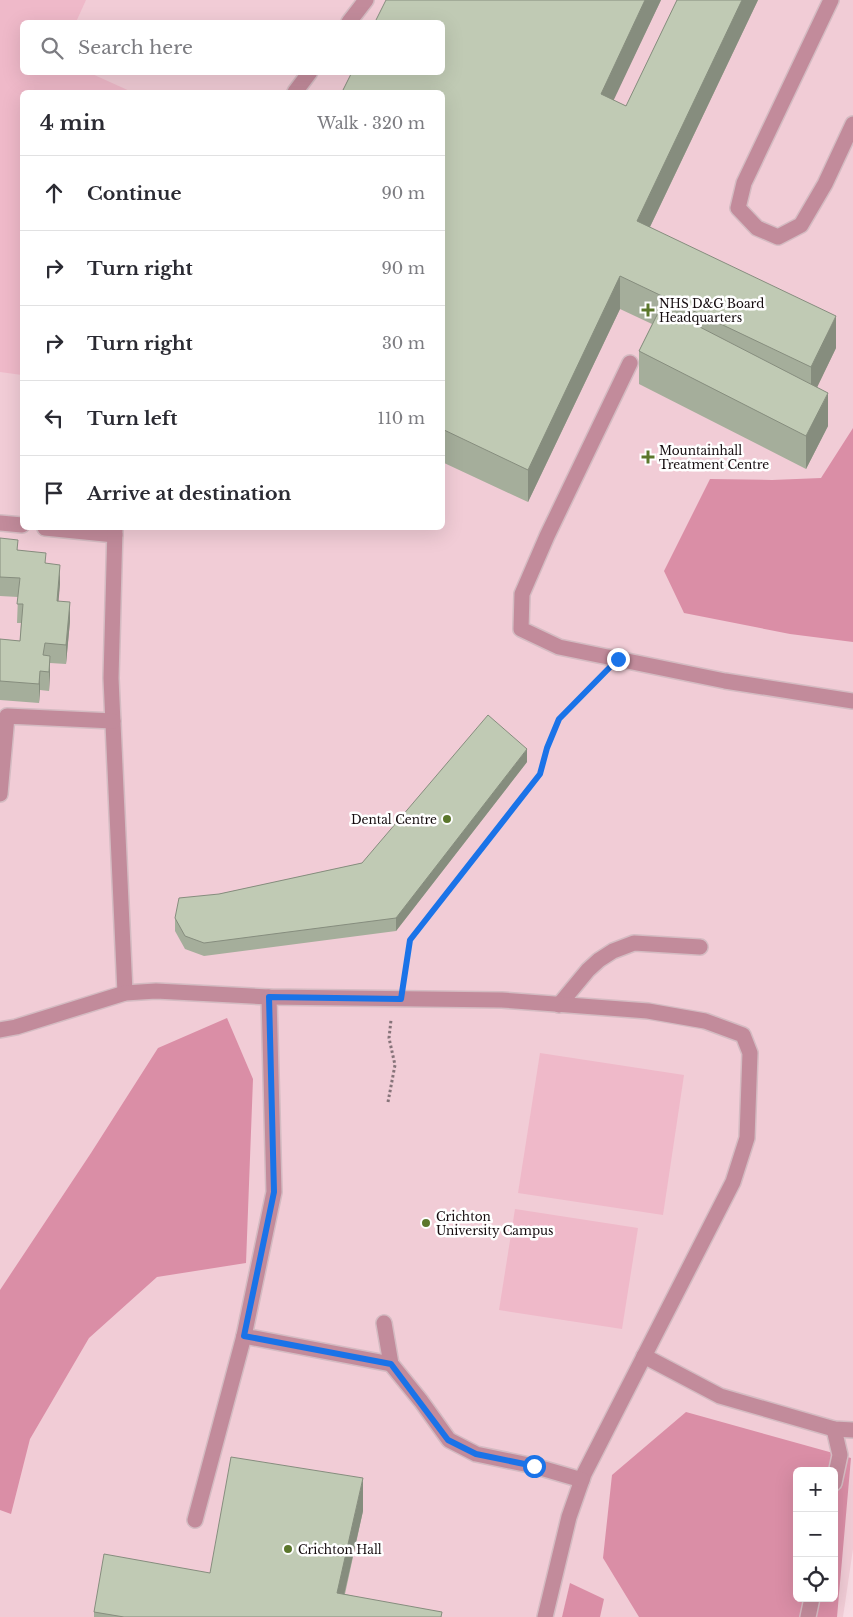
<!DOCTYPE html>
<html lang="en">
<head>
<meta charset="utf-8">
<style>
  body { margin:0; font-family:"Libre Baskerville",serif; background:#f2f2f3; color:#2b2b33 }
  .controls { position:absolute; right:15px; bottom:15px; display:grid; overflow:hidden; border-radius:8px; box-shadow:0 5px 20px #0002 }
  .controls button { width:45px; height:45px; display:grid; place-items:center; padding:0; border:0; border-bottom:1px solid #e1e1e2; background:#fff; color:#2b2b33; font:25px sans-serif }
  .stop { position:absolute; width:15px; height:15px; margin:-11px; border:4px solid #1a73e8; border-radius:50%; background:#fff }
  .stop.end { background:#1a73e8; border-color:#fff; box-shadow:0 1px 5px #0008 }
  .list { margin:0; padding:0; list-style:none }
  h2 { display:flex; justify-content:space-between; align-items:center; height:65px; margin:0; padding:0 20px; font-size:21px }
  h2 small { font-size:16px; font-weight:400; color:#7c7c81 }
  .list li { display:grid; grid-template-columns:32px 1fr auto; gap:15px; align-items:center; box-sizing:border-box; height:75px; padding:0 20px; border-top:1px solid #e1e1e2 }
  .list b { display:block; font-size:19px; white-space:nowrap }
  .list em { font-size:16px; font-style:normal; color:#7c7c81 }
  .icon { flex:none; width:28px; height:28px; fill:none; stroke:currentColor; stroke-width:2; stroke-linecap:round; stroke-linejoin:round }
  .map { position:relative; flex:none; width:853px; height:1617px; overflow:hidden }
  .search { position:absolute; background:#fff; box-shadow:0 5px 20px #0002; left:20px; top:20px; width:425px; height:55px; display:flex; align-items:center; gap:12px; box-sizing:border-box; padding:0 18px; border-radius:8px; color:#7c7c81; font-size:19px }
  .panel { position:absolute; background:#fff; box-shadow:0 5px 20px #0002; left:20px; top:90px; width:425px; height:440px; border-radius:8px }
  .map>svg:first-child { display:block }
  .built { fill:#f1ccd6; fill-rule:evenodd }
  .green { fill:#efb9c9 }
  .forest { fill:#da8ea6; fill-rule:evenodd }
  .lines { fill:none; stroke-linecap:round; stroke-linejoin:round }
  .minor-casing { stroke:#d4bbc2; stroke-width:18 }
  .path { stroke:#867379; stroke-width:3; stroke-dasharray:2.5 2.5; stroke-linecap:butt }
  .minor { stroke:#c28b9b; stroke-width:15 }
  .wall { fill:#a5ae9b }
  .shaded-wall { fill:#868d7e }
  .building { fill:#c0cab4; stroke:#868d7e }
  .route { stroke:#1a73e8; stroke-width:6 }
  .poi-dot { fill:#5b772c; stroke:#fff; stroke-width:2 }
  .labels { text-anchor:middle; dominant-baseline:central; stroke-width:5; stroke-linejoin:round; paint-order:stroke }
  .poi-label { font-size:12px; fill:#150c0f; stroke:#fff; text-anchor:start }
</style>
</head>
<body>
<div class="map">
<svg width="853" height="1617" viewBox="0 0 853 1617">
  <rect width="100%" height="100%" fill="#f8dce4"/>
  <!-- built -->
  <path class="built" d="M0,0H853V1549L843,1617H0ZM22,22H442V72H22ZM22,92H442V528H22ZM797,1471H834V1598H797Z"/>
  <!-- green -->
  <g class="green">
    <path d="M0,0H86L76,22H22V72L90,73L132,92H22V375L0,372Z"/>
    <path d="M540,1053L684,1075L663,1215L518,1193Z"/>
    <path d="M515,1209L638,1228L622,1329L499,1310Z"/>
  </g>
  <!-- forest -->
  <g class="forest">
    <path d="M853,428V642L790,634L684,613L664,571L710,479L772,480L821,478Z"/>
    <path d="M227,1018L253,1079L246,1263L157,1277L89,1338L30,1439L11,1514L0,1510V1290L91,1153L158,1048Z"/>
    <path d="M686,1412L851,1458L837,1617H639L603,1558L612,1475ZM797,1471H834V1598H797Z"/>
    <path d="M570,1583L604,1599L600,1617H562Z"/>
  </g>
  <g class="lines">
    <defs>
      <g id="minor">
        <path d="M831,0L744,183L738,208L757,228L778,237L801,225L825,184L853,124"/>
        <path d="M349,22L366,0"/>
        <path d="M295,92L310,72"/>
        <path d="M630,363L547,536L522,594L521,629L559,647L725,681L853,701"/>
        <path d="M0,523L22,525"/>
        <path d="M45,528L115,535"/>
        <path d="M115,528L111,678L125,993"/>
        <path d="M0,794L7,716L113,721"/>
        <path d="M559,1005L588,970L599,960L613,951L634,943L700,947"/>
        <path d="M0,1030L16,1027L125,993L156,991L269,997L502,1000L648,1011L705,1021L743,1035L750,1053L747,1138L733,1182L584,1474L569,1517L545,1617"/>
        <path d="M384,1323L391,1364L421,1401L449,1440L476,1454L534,1466L582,1480"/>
        <path d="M244,1336L391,1364"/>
        <path d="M644,1356L720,1396L834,1429L853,1430"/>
        <path d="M834,1483L840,1455L834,1429"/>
        <path d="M195,1520L244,1336L274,1192L269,997"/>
        <path d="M808,1617L812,1598"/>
      </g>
    </defs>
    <!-- minor casing -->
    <use href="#minor" class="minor-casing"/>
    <!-- path -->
    <g class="path">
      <path d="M404,978L410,940L540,774L547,748L559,719L602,676"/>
      <path d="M388,1102L395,1065L389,1038L391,1020"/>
    </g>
    <!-- minor -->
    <use href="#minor" class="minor"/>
  </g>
  <!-- wall -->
  <g class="wall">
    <path d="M386,0H661L613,100L626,106L677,0H758L650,227L836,348L817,387L828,426L806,469L639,384V351L652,324L620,309L528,502L442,462V92Z"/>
    <path d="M0,538L18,550L46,563L60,584L58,601L70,621L66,664L50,663L49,691L40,690L39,703L0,700V639L20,641L21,623H17L18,597L0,596Z"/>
    <path d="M527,762L396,931L204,956L185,949L175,931V918L219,894L362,863Z"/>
    <path d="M363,1511L345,1594L442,1617H94V1612L210,1573Z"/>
  </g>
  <!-- shaded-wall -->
  <g class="shaded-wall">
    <path d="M645,0H661L601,127V94Z"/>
    <path d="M742,0H758L637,254V221Z"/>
    <path d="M620,276V309L528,502V470Z"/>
    <path d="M836,316V348L811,400V367Z"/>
    <path d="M828,393V426L806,469V436Z"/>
    <path d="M60,565V584L57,620V601Z"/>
    <path d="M70,602V621L66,664V645Z"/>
    <path d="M50,656V675L49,691V672Z"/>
    <path d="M40,671V690L39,703V684Z"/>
    <path d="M527,749V762L396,931V918Z"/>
    <path d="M363,1478V1511L339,1617L337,1593Z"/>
  </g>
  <!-- building -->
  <g class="building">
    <path d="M386,0H645L601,94L626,106L677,0H742L637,221L836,316L811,367L620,276L528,470L442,429V92H342L352,72H442V22H375Z"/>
    <path d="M661,307L828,393L806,436L639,351Z"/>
    <path d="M0,538L18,540L17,550L46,553L45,563L60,565L57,601L70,602L66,645L45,643L43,655L50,656L49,672L40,671L39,684L0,681V639L20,641L23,604H17L20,578L0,577Z"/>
    <path d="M488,715L527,749L396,918L204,943L185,936L175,918L179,898L219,894L362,863Z"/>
    <path d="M231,1457L363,1478L337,1593L442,1612L441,1617H124L94,1612L104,1554L210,1573Z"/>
  </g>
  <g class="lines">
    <!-- route -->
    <path class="route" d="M534,1466L476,1454L448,1440L391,1364L244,1336L274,1192L269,997L401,999L410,940L540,774L547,748L559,719L618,659"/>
  </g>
  <!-- markers -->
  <g class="poi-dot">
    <path d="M645.5 302.5h5v5h5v5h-5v5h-5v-5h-5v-5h5z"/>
    <path d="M645.5 449.5h5v5h5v5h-5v5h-5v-5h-5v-5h5z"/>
    <circle cx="447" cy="819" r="5"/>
    <circle cx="426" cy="1223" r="5"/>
    <circle cx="288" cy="1549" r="5"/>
  </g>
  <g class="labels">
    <!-- poi labels -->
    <g class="poi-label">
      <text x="659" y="303">NHS D&amp;G Board<tspan x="659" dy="14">Headquarters</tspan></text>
      <text x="659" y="450">Mountainhall<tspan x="659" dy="14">Treatment Centre</tspan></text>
      <text x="437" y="819" text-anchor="end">Dental Centre</text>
      <text x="436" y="1216">Crichton<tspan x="436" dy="14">University Campus</tspan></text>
      <text x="298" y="1549">Crichton Hall</text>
    </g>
  </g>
</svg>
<div class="controls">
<button>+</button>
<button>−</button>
<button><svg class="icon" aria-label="locate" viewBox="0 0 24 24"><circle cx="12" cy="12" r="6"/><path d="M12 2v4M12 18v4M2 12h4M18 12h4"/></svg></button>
</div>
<div class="stop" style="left:534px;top:1466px"></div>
<div class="stop end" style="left:618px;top:659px"></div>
<div class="search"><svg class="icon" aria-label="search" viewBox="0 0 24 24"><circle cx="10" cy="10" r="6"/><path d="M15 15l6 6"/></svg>Search here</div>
<section class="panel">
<h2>4 min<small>Walk · 320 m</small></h2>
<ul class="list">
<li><svg class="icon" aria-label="ahead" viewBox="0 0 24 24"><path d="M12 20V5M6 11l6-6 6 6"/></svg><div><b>Continue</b></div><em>90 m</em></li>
<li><svg class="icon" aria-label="right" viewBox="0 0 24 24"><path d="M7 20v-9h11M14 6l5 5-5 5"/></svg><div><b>Turn right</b></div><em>90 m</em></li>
<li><svg class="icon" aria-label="right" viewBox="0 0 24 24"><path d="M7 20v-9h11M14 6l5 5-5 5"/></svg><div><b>Turn right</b></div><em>30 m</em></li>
<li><svg class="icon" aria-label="left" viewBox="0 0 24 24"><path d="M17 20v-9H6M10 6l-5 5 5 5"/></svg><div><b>Turn left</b></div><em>110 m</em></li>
<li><svg class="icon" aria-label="arrive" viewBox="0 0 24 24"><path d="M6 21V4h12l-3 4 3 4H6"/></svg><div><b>Arrive at destination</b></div></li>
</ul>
</section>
</div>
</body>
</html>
